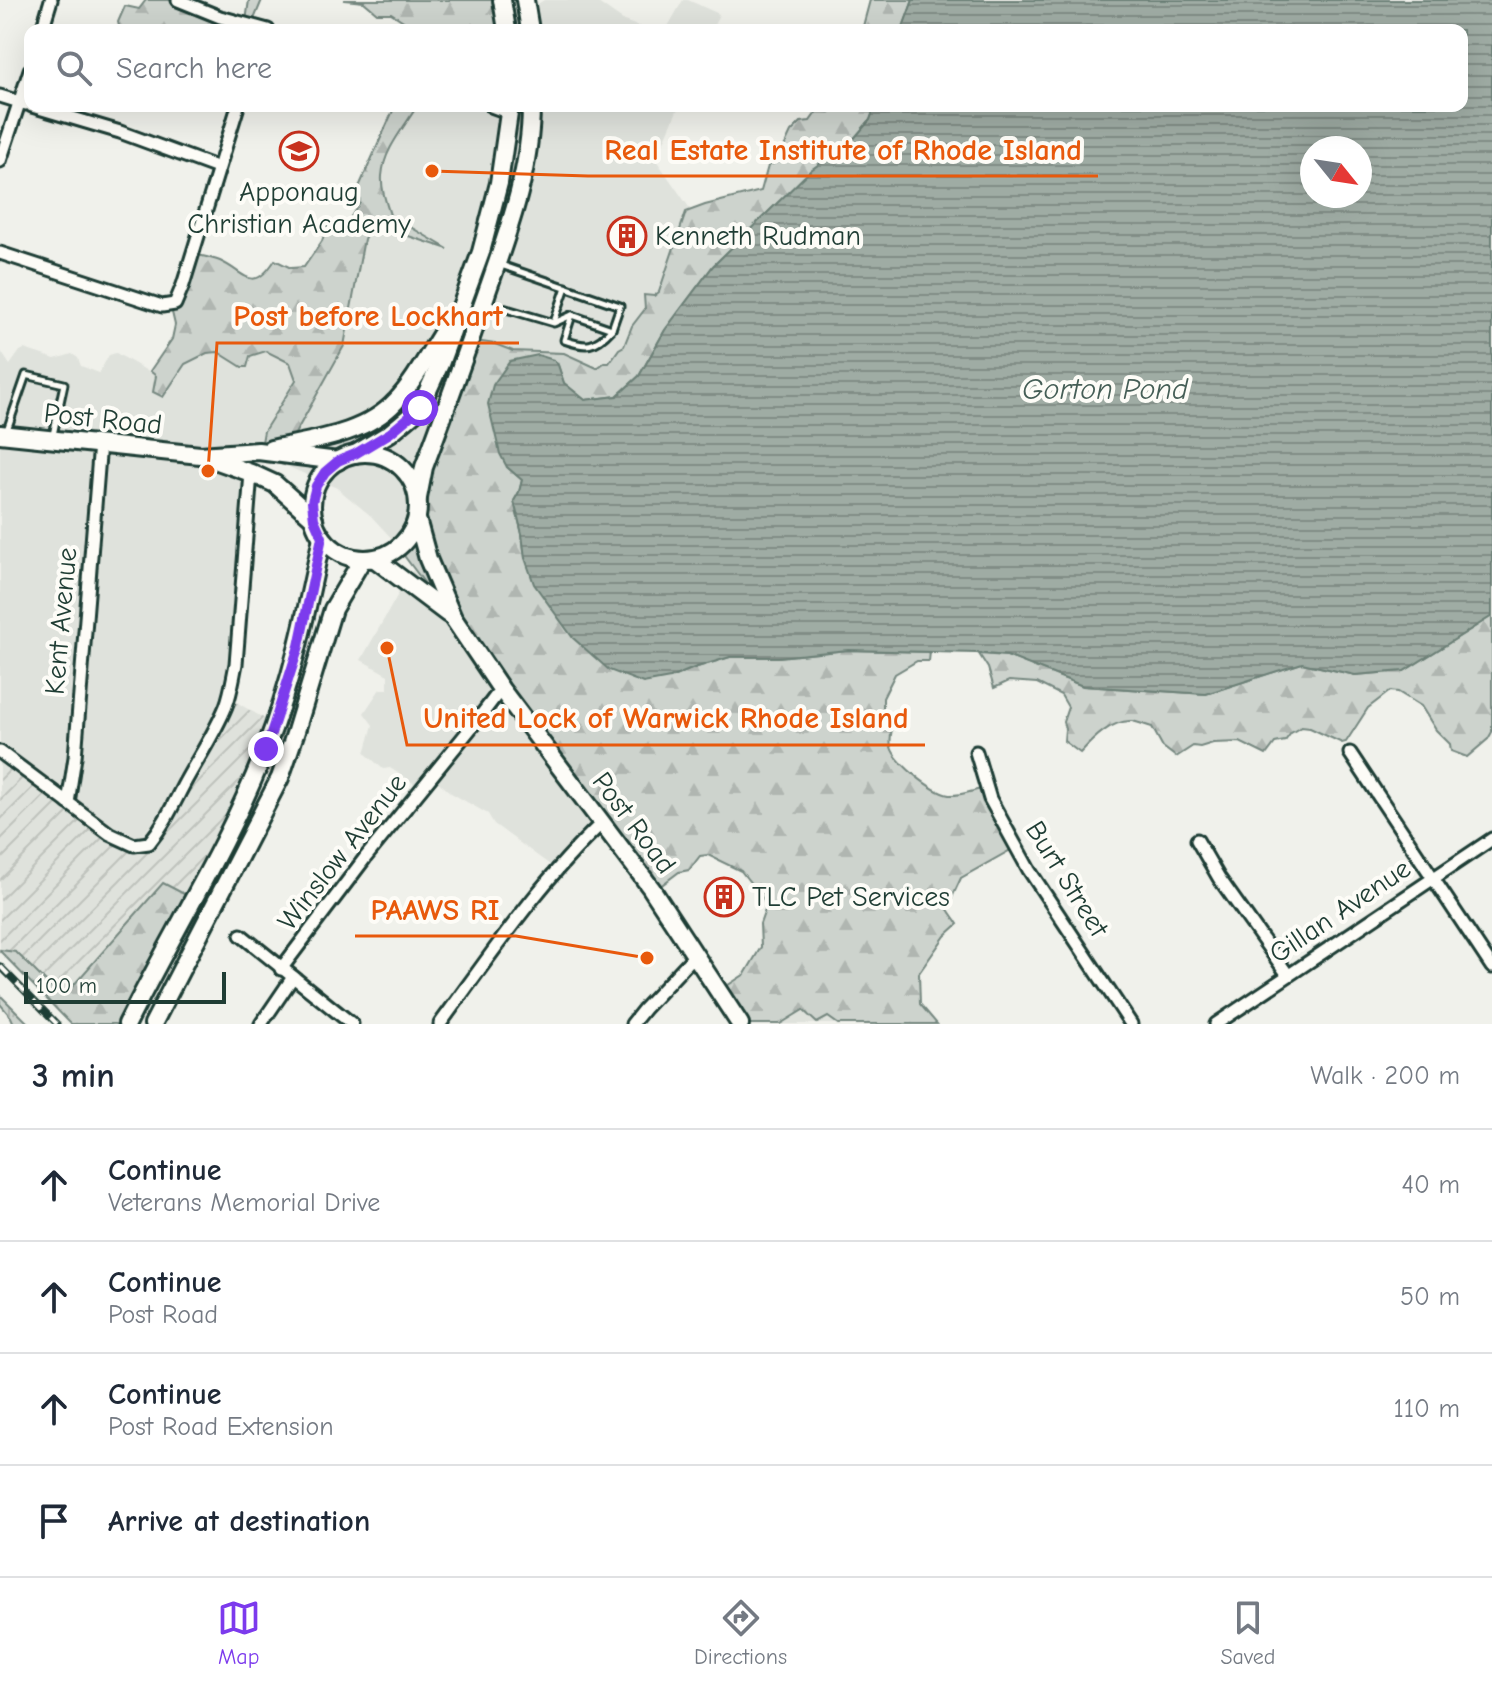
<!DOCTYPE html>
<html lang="en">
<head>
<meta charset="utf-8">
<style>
  body { margin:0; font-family:"Comic Neue",sans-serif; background:#f2f2f3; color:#1f2937 }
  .compass { position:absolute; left:1300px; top:136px; width:72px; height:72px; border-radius:50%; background:#fff; box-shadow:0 8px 32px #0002; rotate:120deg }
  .scale { position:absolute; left:24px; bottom:20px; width:202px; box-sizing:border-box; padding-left:8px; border:4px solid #1f3d34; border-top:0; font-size:22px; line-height:28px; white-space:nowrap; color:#1f3d34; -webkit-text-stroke:6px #fdfcf7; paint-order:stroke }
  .stop { position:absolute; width:24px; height:24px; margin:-18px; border:6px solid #7c3aed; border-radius:50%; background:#fff }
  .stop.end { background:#7c3aed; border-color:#fff; box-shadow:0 2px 8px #0008 }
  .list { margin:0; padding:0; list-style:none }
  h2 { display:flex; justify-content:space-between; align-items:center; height:104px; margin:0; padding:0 32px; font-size:34px }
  h2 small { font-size:26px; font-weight:400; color:#747a83 }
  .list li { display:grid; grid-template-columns:52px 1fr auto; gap:24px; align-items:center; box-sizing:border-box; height:112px; padding:0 32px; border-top:2px solid #e0e1e3 }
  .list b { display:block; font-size:30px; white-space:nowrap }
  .list p { margin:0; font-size:26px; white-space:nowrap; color:#747a83 }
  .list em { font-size:26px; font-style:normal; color:#747a83 }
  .icon { flex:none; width:44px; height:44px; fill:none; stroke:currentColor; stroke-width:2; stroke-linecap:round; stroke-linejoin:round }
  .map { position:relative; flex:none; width:1492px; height:1024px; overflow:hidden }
  .search { position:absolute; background:#fff; box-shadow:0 8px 32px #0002; left:24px; right:24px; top:24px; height:88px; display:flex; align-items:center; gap:20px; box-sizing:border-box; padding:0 28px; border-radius:16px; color:#747a83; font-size:30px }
  .sheet { height:552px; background:#fff }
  nav { display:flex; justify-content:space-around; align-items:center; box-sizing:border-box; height:112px; border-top:2px solid #e0e1e3; background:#fff; font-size:22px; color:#747a83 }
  nav a { display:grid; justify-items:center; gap:4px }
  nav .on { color:#7c3aed }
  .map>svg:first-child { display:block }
  .built { fill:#dfe2dc }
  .industrial { fill:url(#industrial-furrows) }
  .grass { fill:url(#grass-tufts); stroke:#768880; stroke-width:2 }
  .forest { fill:url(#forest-firs); stroke:#768880; stroke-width:2 }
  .water { fill:url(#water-rules); stroke:#6c8077; stroke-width:2; fill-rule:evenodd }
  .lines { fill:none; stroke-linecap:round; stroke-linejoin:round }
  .service-casing { stroke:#1f3d34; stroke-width:11 }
  .minor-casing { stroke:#1f3d34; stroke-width:17 }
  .primary-casing { stroke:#1f3d34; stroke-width:22 }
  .service { stroke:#fdfcf7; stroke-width:5 }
  .minor { stroke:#fdfcf7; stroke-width:11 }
  .primary { stroke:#fdfcf7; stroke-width:16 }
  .rail-casing { stroke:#1f3d34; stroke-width:7 }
  .rail { stroke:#fdfcf7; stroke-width:4; stroke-dasharray:12; stroke-linecap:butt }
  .route { stroke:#7c3aed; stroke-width:10 }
  .labels { text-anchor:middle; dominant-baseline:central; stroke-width:8; stroke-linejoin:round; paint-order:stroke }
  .poi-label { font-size:28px; fill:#1f3d34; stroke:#fdfcf7; text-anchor:start }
  .street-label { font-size:28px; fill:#1f3d34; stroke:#fdfcf7 }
  .water-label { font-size:30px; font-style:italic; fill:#455e56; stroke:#fdfcf7 }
  .leader { fill:none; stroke:#e8590c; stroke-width:3 }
  .callout-dot { fill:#e8590c; stroke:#fdfcf7; stroke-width:3 }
  .callout-label { font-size:30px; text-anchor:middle; font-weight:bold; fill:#e8590c; stroke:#fdfcf7; stroke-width:8; stroke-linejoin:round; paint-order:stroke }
</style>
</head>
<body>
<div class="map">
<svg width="1492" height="1024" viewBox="0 0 1492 1024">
  <defs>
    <pattern id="industrial-furrows" width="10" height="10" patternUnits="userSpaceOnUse" patternTransform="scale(2)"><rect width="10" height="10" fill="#dfe2dc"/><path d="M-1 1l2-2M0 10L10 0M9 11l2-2" fill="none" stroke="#bfc3bd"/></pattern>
    <pattern id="grass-tufts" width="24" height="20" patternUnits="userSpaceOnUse" patternTransform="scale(2)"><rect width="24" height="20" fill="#cdd3cd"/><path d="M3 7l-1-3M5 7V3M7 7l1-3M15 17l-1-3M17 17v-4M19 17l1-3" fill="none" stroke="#b0b6b1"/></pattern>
    <pattern id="forest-firs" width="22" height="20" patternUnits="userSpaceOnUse" patternTransform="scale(2)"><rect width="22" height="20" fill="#cdd3cd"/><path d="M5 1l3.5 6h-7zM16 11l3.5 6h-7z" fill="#b0b6b1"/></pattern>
    <pattern id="water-rules" width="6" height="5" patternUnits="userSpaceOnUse" patternTransform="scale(2)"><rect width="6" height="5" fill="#9faca4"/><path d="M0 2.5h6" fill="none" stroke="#818d86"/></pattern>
  </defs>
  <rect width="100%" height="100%" fill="#f0f1eb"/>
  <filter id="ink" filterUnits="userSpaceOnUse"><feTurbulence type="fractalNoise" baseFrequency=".0125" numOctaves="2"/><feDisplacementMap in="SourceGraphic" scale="16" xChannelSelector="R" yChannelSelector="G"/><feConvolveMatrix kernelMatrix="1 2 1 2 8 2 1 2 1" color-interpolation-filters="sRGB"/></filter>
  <g filter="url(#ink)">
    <!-- built -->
    <g class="built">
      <path d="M544,0H594L624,21L648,30H516L514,19Z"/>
      <path d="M683,0H688L719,14L712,30H666Z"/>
      <path d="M417,106H679L656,160L691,210L686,212L659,292L632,326L624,346L619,349L609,363L597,368L564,353L513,351L495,344L434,454L396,543L371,516L337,488L284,465L368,230L377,226L443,247L389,215L382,192V174L394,140Z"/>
      <path d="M24,349L55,359L72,354L78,358L81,366L99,373L109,355L116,353L156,376L185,364L207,353L218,352L242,367L250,356L267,351L291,363L296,380L264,431L259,459L253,463L237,663L212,744L159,818L137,838L124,842L0,753V350L10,365L20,351Z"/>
      <path d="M413,570L600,821L557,870L494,824L488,814L451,793L434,778L421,788L390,768L383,769L365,753L373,725L364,713L380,689H388V675L361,660L410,573Z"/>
      <path d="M803,1009L828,1017L838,1024H780Z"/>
    </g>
    <!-- industrial -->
    <path class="industrial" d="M231,699L277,726L188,896L163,883L65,995L52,988L16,952L0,950V753L124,842L137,838L159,818L212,744Z"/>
    <!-- grass -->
    <path class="grass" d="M0,995L29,1024H14L11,1017L0,1004Z"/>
    <!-- forest -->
    <g class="forest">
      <path d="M146,0H180L246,21L249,0H262L252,24L261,30H120L118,22L125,6L139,9Z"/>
      <path d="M344,0H511L516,30H426L408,24L391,13H377L364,2Z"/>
      <path d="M870,0H913L902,30H862Z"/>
      <path d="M395,106H417C404,128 384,149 382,176C381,189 386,202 390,215L448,249L378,226L368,230L364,239L344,346L291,441L284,465L259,459L264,431L296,380L290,363L266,351L250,356L247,367H242L218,352L207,353L185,364L163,397L153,392L156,376L150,371L172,339L175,325L171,308L194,254C202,256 212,258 220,261C245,272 252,295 275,260L291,268L304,267L322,241L327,226L344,227L360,203L359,187Z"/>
      <path d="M845,106H875L870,120L852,141L811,170L713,266L665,330L639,376L617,396L585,400L564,383L558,365L507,467L522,480L519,492L514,501L522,534L525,558L670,678L694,668L730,657H778L848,650L930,652L929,661H917L895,674L883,698V710L893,722C892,731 889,739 891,747C896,763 932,792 949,795C960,796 974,790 986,788L1014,848L961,878L947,908L958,924L945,936L919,973L920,1004L937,1024H838L828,1017L817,1023L803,1010L780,1024H740L719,991L745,974L761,947L760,924L766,907L763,899L741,871L708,855L700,856L689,870L679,872L655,890L399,549L396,543L434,454L469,340L495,344L513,351L564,353L597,368L604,363H609L619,349L624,346L632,326L645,309L644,295L654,296L659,292L686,212L705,205L761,191L768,166L777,162L791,132L801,122L810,121L818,110L829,112Z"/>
      <path d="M1492,616V732L1488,739L1467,757L1451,751L1450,744L1436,730L1421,706L1398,692L1390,691L1368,708L1346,742L1342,743L1310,728L1301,727L1291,733L1285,741L1275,743L1266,755L1240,742L1213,743L1200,747L1193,746L1176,757L1163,747L1152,727C1145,725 1138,722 1132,721C1111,720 1093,739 1080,753L1064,741L1065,729L1063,722L1068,707L1061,695L1037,683L1009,681L994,688L988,668L979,654L1007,656L1083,686L1206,694L1302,663L1355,675L1404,671Z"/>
      <path d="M163,883L188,896L120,1024H71L0,951V950L16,952L52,988L65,995Z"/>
    </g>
    <!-- water -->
    <path class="water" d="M913,0H1492V616L1404,671L1355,675L1302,663L1206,694L1083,686L1007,656L976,653L848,650L778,657H730L694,668L670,678L643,683L609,670L573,638L534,584L525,558L522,534L514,501L519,492L522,480L507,467L500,454L488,404L493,385L510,361L538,355L554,360L558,365L564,383L585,400L617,396L639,376L665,330L713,266L811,170L852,141L870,120L875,106H1462V30H902ZM1312,148H1360V196H1312Z"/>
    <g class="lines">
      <defs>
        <g id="service">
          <path d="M486,303L554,323L572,315L612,329L620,306L498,264"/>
          <path d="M572,315L564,340C586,348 595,348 612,329"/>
          <path d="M554,322L566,287"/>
          <path d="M7,430L26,375L64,384L53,435"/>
        </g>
        <g id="minor">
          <path d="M178,0L220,17L268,30"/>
          <path d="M42,30L51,0"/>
          <path d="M0,96L26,104"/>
          <path d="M32,106L120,132L218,168"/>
          <path d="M491,106L510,113"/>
          <path d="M0,161L30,70"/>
          <path d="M0,253L162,306L175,304L183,285L238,106"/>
          <path d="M0,752L110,834L134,845L149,843C164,825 173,805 184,784C198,758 215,733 226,706C231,693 233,678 236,664L251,473"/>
          <path d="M976,752L990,799L1029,870L1131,1024"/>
          <path d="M1350,753L1492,967"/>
          <path d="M68,803L75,757L100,443"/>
          <path d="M1197,840L1219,878L1288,975"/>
          <path d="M241,935L352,1024"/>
          <path d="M281,969L365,858L479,718L501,689"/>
          <path d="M261,1024L293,977"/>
          <path d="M440,1024C490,956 540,881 602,823"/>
          <path d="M632,1024L644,1009L695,955"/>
          <path d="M1216,1024L1492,839"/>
        </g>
        <g id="primary">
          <path d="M502,0L507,30"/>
          <path d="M525,0L530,30"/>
          <path d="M0,434L200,455L258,451L338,461"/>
          <path d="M271,449C313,440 365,435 396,401C417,379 431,349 448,324"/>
          <circle cx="365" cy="506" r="53"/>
          <path d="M355,454L390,433L420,408L440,364L481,252L499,183L510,106"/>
          <path d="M209,458L251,473L275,484L314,519"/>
          <path d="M418,498L424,467C446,410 466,352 486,295C507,234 531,172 531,106"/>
          <path d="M417,519L428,559L453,618L501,689L651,888L740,1024"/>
          <path d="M375,559L448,614"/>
          <path d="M127,1024C172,933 228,846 265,750C292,682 307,609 322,537"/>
          <path d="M153,1024L280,778L296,731L333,609L362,560"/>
        </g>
      </defs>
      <!-- service casing -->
      <use href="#service" class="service-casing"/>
      <!-- minor casing -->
      <use href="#minor" class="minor-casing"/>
      <!-- primary casing -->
      <use href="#primary" class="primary-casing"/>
      <!-- service -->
      <use href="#service" class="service"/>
      <!-- minor -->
      <use href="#minor" class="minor"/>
      <!-- primary -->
      <use href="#primary" class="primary"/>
      <defs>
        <path id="rail" d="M0,966L57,1024"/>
      </defs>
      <!-- rail casing -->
      <use href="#rail" class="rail-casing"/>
      <!-- rail -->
      <use href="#rail" class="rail"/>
    </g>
  </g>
  <g class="lines" filter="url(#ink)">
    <!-- route -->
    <path class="route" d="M266,749L299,646L322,537L314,519L312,502L316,486L325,472L338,461L355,454L390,433L420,408"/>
  </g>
  <!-- icons -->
  <defs>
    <symbol id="school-ring" viewBox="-11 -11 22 22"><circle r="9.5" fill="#fdfcf7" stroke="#c8321e" stroke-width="1.5"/><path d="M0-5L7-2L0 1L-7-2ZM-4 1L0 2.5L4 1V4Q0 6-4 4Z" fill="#c8321e"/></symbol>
    <symbol id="building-ring" viewBox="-11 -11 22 22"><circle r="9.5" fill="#fdfcf7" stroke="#c8321e" stroke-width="1.5"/><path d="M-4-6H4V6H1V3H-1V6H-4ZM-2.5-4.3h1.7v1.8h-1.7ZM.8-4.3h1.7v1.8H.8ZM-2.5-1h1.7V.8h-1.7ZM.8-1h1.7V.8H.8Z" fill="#c8321e"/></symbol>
  </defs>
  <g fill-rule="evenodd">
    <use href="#school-ring" x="277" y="129" width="44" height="44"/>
    <use href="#building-ring" x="605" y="214" width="44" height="44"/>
    <use href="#building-ring" x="702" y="875" width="44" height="44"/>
  </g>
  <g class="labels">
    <!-- poi labels -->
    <g class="poi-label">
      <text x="299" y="192" text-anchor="middle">Apponaug<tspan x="299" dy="32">Christian Academy</tspan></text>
      <text x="655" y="236">Kenneth Rudman</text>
      <text x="752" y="897">TLC Pet Services</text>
    </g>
    <!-- street labels -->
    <g class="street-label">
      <text transform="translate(103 419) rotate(6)">Post Road</text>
      <text transform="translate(61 621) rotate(-85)">Kent Avenue</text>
      <text transform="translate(634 823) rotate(53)">Post Road</text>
      <text transform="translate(342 852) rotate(-52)">Winslow Avenue</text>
      <text transform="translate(1067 879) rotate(58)">Burt Street</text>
      <text transform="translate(1340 911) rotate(-34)">Gillan Avenue</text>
    </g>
    <!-- water labels -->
    <g class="water-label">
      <text x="1105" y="389">Gorton Pond</text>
    </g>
  </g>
  <!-- callouts -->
  <path class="leader" d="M432 171L588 176H1098M208 471L217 343H519M387 648L407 745H925M647 958L516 936H355"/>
  <g class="callout-dot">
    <circle cx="432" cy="171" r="8"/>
    <circle cx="208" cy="471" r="8"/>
    <circle cx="387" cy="648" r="8"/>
    <circle cx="647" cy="958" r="8"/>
  </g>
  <g class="callout-label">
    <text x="843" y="160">Real Estate Institute of Rhode Island</text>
    <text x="368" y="326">Post before Lockhart</text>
    <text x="666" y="728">United Lock of Warwick Rhode Island</text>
    <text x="435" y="920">PAAWS RI</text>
  </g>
</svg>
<svg class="compass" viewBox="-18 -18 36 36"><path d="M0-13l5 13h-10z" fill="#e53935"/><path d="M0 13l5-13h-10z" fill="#747a83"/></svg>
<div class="scale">100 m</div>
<div class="stop" style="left:420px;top:408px"></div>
<div class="stop end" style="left:266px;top:749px"></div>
<div class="search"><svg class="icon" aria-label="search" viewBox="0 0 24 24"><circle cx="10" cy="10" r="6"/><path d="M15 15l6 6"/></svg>Search here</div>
</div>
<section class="sheet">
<h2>3 min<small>Walk · 200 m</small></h2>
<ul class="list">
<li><svg class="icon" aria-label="ahead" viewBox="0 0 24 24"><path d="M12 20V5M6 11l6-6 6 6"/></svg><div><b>Continue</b><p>Veterans Memorial Drive</p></div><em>40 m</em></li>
<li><svg class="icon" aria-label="ahead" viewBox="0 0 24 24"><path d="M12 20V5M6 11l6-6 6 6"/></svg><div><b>Continue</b><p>Post Road</p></div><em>50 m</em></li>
<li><svg class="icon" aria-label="ahead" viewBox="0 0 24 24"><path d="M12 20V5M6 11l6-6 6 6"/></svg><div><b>Continue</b><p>Post Road Extension</p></div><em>110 m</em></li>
<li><svg class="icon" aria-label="arrive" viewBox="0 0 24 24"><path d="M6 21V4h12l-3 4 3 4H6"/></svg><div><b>Arrive at destination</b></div></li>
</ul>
</section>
<nav>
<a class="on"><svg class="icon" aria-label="map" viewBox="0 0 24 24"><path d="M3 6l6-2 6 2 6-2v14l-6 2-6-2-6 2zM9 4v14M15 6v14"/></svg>Map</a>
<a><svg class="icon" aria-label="directions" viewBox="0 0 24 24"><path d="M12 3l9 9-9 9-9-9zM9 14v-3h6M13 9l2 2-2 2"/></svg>Directions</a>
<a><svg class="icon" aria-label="saved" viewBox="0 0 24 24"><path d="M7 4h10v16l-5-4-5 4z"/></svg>Saved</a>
</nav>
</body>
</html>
